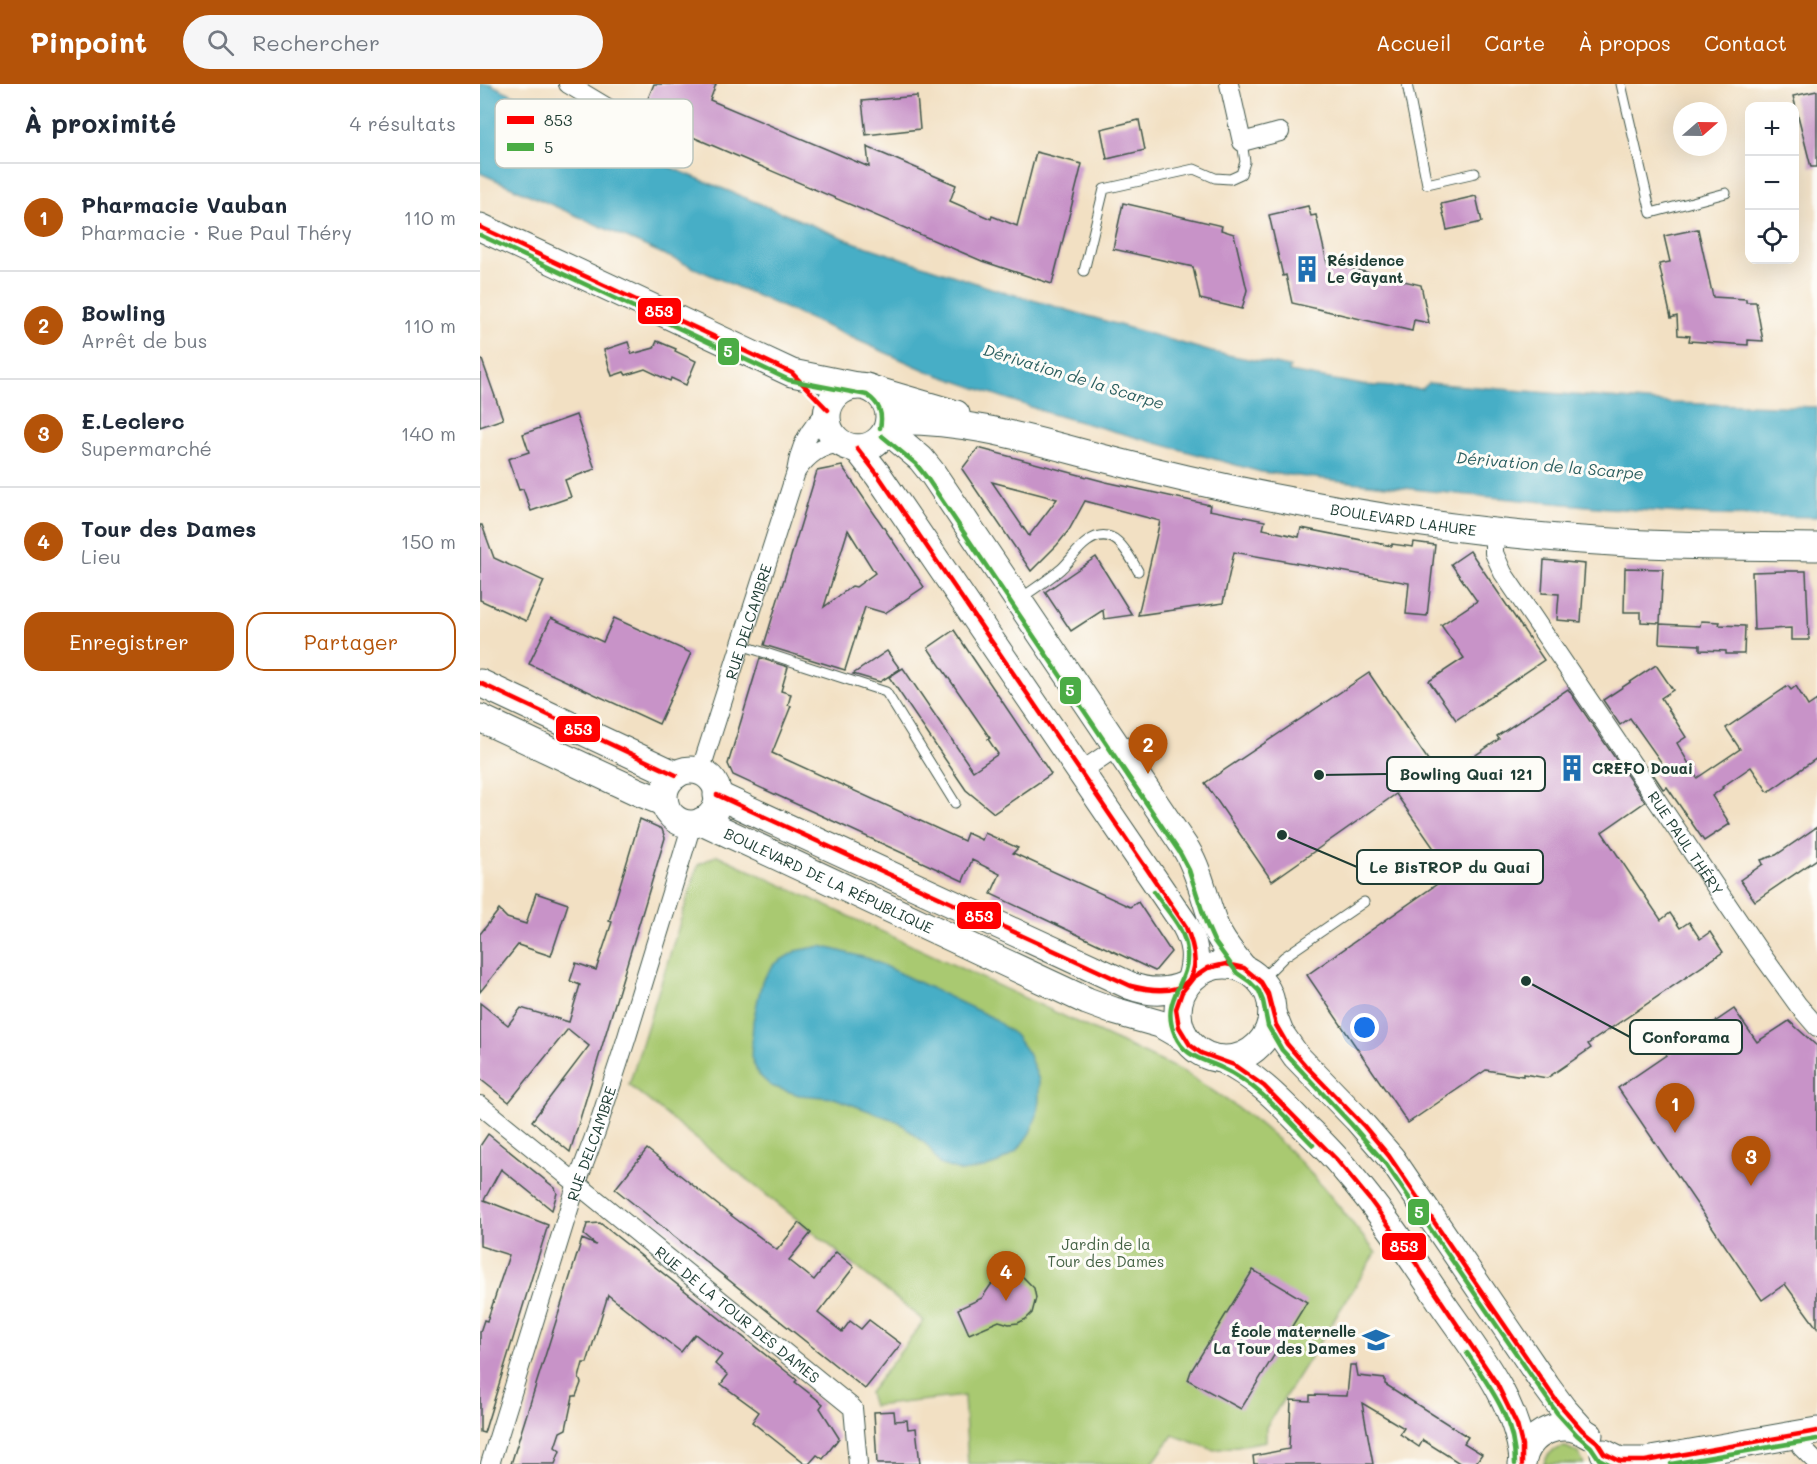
<!DOCTYPE html>
<html lang="fr">
<head>
<meta charset="utf-8">
<style>
  body { margin:0; font-family:Mali,sans-serif; background:#f6f6f7; color:#1f2937 }
  .controls { position:absolute; right:18px; top:18px; display:grid; overflow:hidden; border-radius:12px; box-shadow:0 6px 24px #0002 }
  .controls button { width:54px; height:54px; display:grid; place-items:center; padding:0; border:0; border-bottom:2px solid #e0e1e3; background:#fff; color:#1f2937; font:30px sans-serif }
  .compass { position:absolute; left:1193px; top:18px; width:54px; height:54px; border-radius:50%; background:#fff; box-shadow:0 6px 24px #0002; rotate:70deg }
  .you { position:absolute; left:885px; top:944px; width:21px; height:21px; margin:-15px; border:4px solid #fff; border-radius:50%; background:#1a73e8; box-shadow:0 0 0 9px #1a73e833 }
  .badge { display:grid; place-items:center; width:39px; height:39px; border-radius:50%; background:#b45309; color:#fff; font-size:20px; font-weight:700 }
  .pin { position:absolute; translate:-50% -50px; filter:drop-shadow(0 2px 3px #0008) }
  .pin::after { content:''; position:absolute; top:32px; width:21px; height:18px; background:inherit; clip-path:polygon(0 0,100% 0,50% 100%) }
  .list { margin:0; padding:0; list-style:none }
  h2 { display:flex; justify-content:space-between; align-items:center; height:78px; margin:0; padding:0 24px; font-size:26px }
  h2 small { font-size:20px; font-weight:400; color:#747a83 }
  .list li { display:grid; grid-template-columns:39px 1fr auto; gap:18px; align-items:center; box-sizing:border-box; height:108px; padding:0 24px; border-top:2px solid #e0e1e3 }
  .list b { display:block; font-size:22px; white-space:nowrap }
  .list p { margin:0; font-size:20px; white-space:nowrap; color:#747a83 }
  .list em { font-size:20px; font-style:normal; color:#747a83 }
  .actions { display:flex; gap:12px; padding:18px 24px }
  .actions a { flex:1; padding:14px 0; border:2px solid #b45309; border-radius:18px; text-align:center; font-size:21px; color:#b45309 }
  .actions .main { background:#b45309; color:#fff }
  .icon { flex:none; width:33px; height:33px; fill:none; stroke:currentColor; stroke-width:2; stroke-linecap:round; stroke-linejoin:round }
  .map { position:relative; flex:none; width:1337px; height:1380px; overflow:hidden }
  header { display:flex; align-items:center; gap:36px; box-sizing:border-box; height:84px; padding:0 30px; background:#b45309; color:#fff }
  header strong { font-size:28px }
  nav { display:flex; gap:33px; margin-inline-start:auto; font-size:21px }
  .search { width:420px; height:54px; background:#f6f6f7; display:flex; align-items:center; gap:15px; box-sizing:border-box; padding:0 21px; border-radius:33px; color:#747a83; font-size:22px }
  main { display:flex }
  aside { flex:1; background:#fff }
  .map>svg:first-child { display:block }
  .green { fill:#a9c971; stroke:#648352; stroke-width:1.5 }
  .water { fill:#46aec6; stroke:#32767d; stroke-width:1.5 }
  .building { fill:#c893c8; fill-rule:evenodd }
  .lines { fill:none; stroke-linecap:round; stroke-linejoin:round }
  .lane-casing { stroke:#3f5549; stroke-width:11 }
  .street-casing { stroke:#3f5549; stroke-width:20 }
  .secondary-casing { stroke:#3f5549; stroke-width:29 }
  .lane { stroke:#fff; stroke-width:9 }
  .street { stroke:#fff; stroke-width:18 }
  .secondary { stroke:#fff; stroke-width:27 }
  .bus-1-casing { stroke:#fdfcf7; stroke-width:9 }
  .bus-2-casing { stroke:#fdfcf7; stroke-width:9 }
  .bus-1 { stroke:#fe0000; stroke-width:4.5 }
  .bus-2 { stroke:#4bac45; stroke-width:4.5 }
  .labels { text-anchor:middle; dominant-baseline:central; stroke-width:6; stroke-linejoin:round; paint-order:stroke }
  .poi-label { font-size:15px; font-weight:bold; fill:#1f3d34; stroke:#fdfcf7; text-anchor:start }
  .street-label { font-size:15px; fill:#1f3d34; stroke:#fdfcf7 }
  .park-label { font-size:15px; fill:#426043; stroke:#fdfcf7 }
  .water-label { font-size:16px; font-style:italic; fill:#2b5f60; stroke:#fdfcf7 }
  .key { fill:#fdfcf7; stroke:#bac3bc; stroke-width:1.5 }
  .key-label { font-size:16px; fill:#1f3d34 }
  .leader { fill:none; stroke:#1f3d34; stroke-width:2 }
  .callout-dot { fill:#1f3d34; stroke:#fdfcf7; stroke-width:2 }
  .callout { fill:#fdfcf7; stroke:#1f3d34; stroke-width:2 }
  .callout-label { font-size:16px; text-anchor:middle; font-weight:bold; fill:#1f3d34 }
  .line-badge { stroke:#fdfcf7; stroke-width:2 }
  .badge-label { font-size:16px; text-anchor:middle; font-weight:bold; fill:#fff }
</style>
</head>
<body>
<header>
<strong>Pinpoint</strong>
<div class="search"><svg class="icon" aria-label="search" viewBox="0 0 24 24"><circle cx="10" cy="10" r="6"/><path d="M15 15l6 6"/></svg>Rechercher</div>
<nav><a>Accueil</a><a>Carte</a><a>À propos</a><a>Contact</a></nav>
</header>
<main>
<aside>
<h2>À proximité<small>4 résultats</small></h2>
<ul class="list">
<li><span class="badge">1</span><div><b>Pharmacie Vauban</b><p>Pharmacie · Rue Paul Théry</p></div><em>110 m</em></li>
<li><span class="badge">2</span><div><b>Bowling</b><p>Arrêt de bus</p></div><em>110 m</em></li>
<li><span class="badge">3</span><div><b>E.Leclerc</b><p>Supermarché</p></div><em>140 m</em></li>
<li><span class="badge">4</span><div><b>Tour des Dames</b><p>Lieu</p></div><em>150 m</em></li>
</ul>
<div class="actions"><a class="main">Enregistrer</a><a>Partager</a></div>
</aside>
<div class="map">
<svg width="1337" height="1380" viewBox="0 0 1337 1380">
  <rect width="100%" height="100%" fill="#fdfcf7"/>
  <filter id="ink" filterUnits="userSpaceOnUse"><feTurbulence type="fractalNoise" baseFrequency=".0167" numOctaves="2"/><feDisplacementMap in="SourceGraphic" scale="12" xChannelSelector="R" yChannelSelector="G"/><feConvolveMatrix kernelMatrix="1 2 1 2 8 2 1 2 1" color-interpolation-filters="sRGB"/></filter>
  <filter id="wash" filterUnits="userSpaceOnUse"><feTurbulence type="fractalNoise" baseFrequency=".008" numOctaves="4" result="noise"/><feDisplacementMap in="SourceGraphic" scale="24" xChannelSelector="R" yChannelSelector="G"/><feGaussianBlur stdDeviation="1.35" result="paint"/><feColorMatrix in="noise" values="0 0 0 0 0 0 0 0 0 0 0 0 0 0 0 0 0 1.4 0 .05"/><feComposite in="paint" operator="in"/></filter>
  <g filter="url(#wash)">
    <rect width="100%" height="100%" fill="#f2e0c3"/>
    <!-- green -->
    <g class="green">
      <path d="M237,771L704,988C731,1006 759,1023 783,1043C827,1079 861,1125 896,1169L786,1343V1357L734,1366L693,1351L672,1380H488L484,1312L393,1322L389,1309L444,1237L149,1001L218,781Z"/>
      <path d="M1086,1363L1098,1369L1104,1380H1064C1067,1369 1074,1364 1086,1363Z"/>
    </g>
    <!-- water -->
    <g class="water">
      <path d="M0,0H10L165,73L376,159L511,204L622,236L732,268L810,283L809,288L883,301L942,305L949,299L1190,319L1337,323V433L1231,431L1128,424L978,410L781,388L568,329L447,287L0,89Z"/>
      <path d="M341,862L390,875L511,933L535,951L548,969L559,996V1016L557,1031L550,1049L537,1067L518,1079L504,1084L482,1088L459,1080L448,1062L419,1038L354,1014L319,1011L291,1002L278,990L271,973L273,937L282,897L294,880L316,867Z"/>
    </g>
    <g id="blocks">
      <!-- building -->
      <g class="building">
        <path d="M174,0H236L230,16L389,83L387,63L476,101L470,117L511,135L512,132L537,142L556,68L602,80L572,200L502,177L194,45L162,29Z"/>
        <path d="M1337,7V83H1331L1313,12Z"/>
        <path d="M437,12L440,45L386,51L382,17Z"/>
        <path d="M659,36L665,66L627,75L621,45Z"/>
        <path d="M996,112L1002,138L967,146L961,120Z"/>
        <path d="M643,119L742,142L741,146L754,150L767,206L762,225L720,215L713,183L633,165Z"/>
        <path d="M828,122L831,132L836,131L847,179L941,201L949,239L934,236L932,247L812,219L806,191L803,192L789,131Z"/>
        <path d="M1218,145L1233,213L1266,215V218H1276L1283,257L1268,256V261L1209,257L1210,252L1198,251L1197,232L1191,234L1179,180L1190,178L1184,152Z"/>
        <path d="M177,257L196,265L195,267L216,277L206,301L191,294L190,297L165,285L146,291L144,288L132,292L124,266L148,258L152,270L174,264Z"/>
        <path d="M0,276H2L23,335L0,343Z"/>
        <path d="M96,331L115,385L85,396L91,413L51,427L43,405L39,406L28,375L49,368L43,350Z"/>
        <path d="M498,364L626,398L730,421L729,426L785,437L783,445L819,453L821,444L912,462V460L933,463L934,458L955,461L947,532L926,530L929,499L754,468L743,519L658,531L680,437L605,417L589,446L577,461L551,487L482,385ZM512,398L577,415L549,452Z"/>
        <path d="M362,382L444,503L405,529L385,523L365,586L284,561L337,387ZM368,446L395,489L376,503L372,502L344,523Z"/>
        <path d="M0,441H2L14,474L64,497L46,537L0,516Z"/>
        <path d="M990,467L1064,576L976,636L949,597L984,574L961,541L997,517L971,480Z"/>
        <path d="M616,473L652,531L624,535L623,526L591,547L565,508Z"/>
        <path d="M1064,476L1105,480L1101,538L1077,536L1079,510L1062,509Z"/>
        <path d="M1145,484L1183,485L1180,539L1161,538V528H1144Z"/>
        <path d="M1304,487H1326L1329,556H1311V544L1274,546L1272,488Z"/>
        <path d="M71,534L123,558L134,534L211,569L179,640L49,580Z"/>
        <path d="M1221,537L1240,538L1239,541L1265,542L1264,570H1246V567L1220,566V561L1179,559L1180,540L1220,542Z"/>
        <path d="M474,546L571,690L514,729L486,706L409,593L423,584L493,687L518,670L508,655L510,654L448,564Z"/>
        <path d="M407,567L420,585L400,598L373,590Z"/>
        <path d="M280,574L308,583L301,607L311,610L308,621L311,622L292,669L484,757L487,749L502,756L505,749L538,764L533,769L650,823L658,818L691,868L675,887L511,810L520,790L492,776L483,797L253,691L248,680Z"/>
        <path d="M1176,581L1193,606L1181,614L1206,653L1197,659L1217,694L1260,665L1246,644L1308,602L1311,606L1316,602L1328,622L1337,616V674L1288,708L1271,683L1242,703L1243,704L1232,712L1250,740L1224,757L1187,703L1183,705L1173,690L1184,682L1150,634L1140,641L1123,616Z"/>
        <path d="M889,589L961,695L1019,655L1017,652L1088,605L1165,718L1122,748L1181,836L1190,829L1200,844L1209,838L1220,855L1230,848L1243,868L1108,960L1111,964L1067,994L1043,990V992L1006,986L928,1039L827,891L957,800L947,786L962,776L916,710L792,797L725,699Z"/>
        <path d="M160,735L182,745L185,754L90,1068L52,1037L109,962L88,945L29,1018L0,995V919L28,941L41,924L89,938L100,901L90,897L96,879L116,886L132,838L129,837Z"/>
        <path d="M1337,743V775L1275,817L1260,796L1283,780L1281,776L1296,771Z"/>
        <path d="M56,809L88,820L71,872L38,861L0,908V850L19,826L27,834L46,840Z"/>
        <path d="M1254,925L1277,958L1309,937L1337,962V1244L1305,1200L1282,1216L1138,1004Z"/>
        <path d="M8,1050L75,1104L77,1109L72,1126L21,1085L4,1116L68,1141L4,1349L0,1348V1248L4,1236L7,1237L29,1171L0,1162V1062Z"/>
        <path d="M167,1065L248,1129L297,1166L319,1139L331,1149L309,1176L334,1196L356,1168L374,1183L338,1229L362,1248L370,1237L381,1245L389,1236L421,1260L385,1305L135,1105Z"/>
        <path d="M120,1139L317,1296L315,1298L343,1320L340,1324L359,1354L343,1375L337,1371L329,1380H325L272,1338L279,1328L241,1300L248,1291L235,1280L242,1271L215,1250L201,1268L128,1211L107,1279H103L99,1294L101,1299L96,1312H93L86,1345L80,1348L75,1363L80,1367L75,1380H31L102,1155L116,1161L104,1151L107,1140Z"/>
        <path d="M773,1186L827,1218L761,1325L708,1296L711,1287Z"/>
        <path d="M533,1190L543,1193L554,1204L556,1214L552,1229L546,1235L538,1239L529,1240L519,1237L489,1250L478,1225L502,1214L510,1202L517,1194L524,1191Z"/>
        <path d="M870,1281H876L878,1292L905,1295V1300L988,1353L984,1359L1002,1370L995,1380H981L943,1356L939,1363L920,1350L924,1344L882,1319L893,1380H774L773,1372L809,1365L811,1316L830,1317V1311L867,1312Z"/>
        <path d="M414,1327L415,1337L427,1336L428,1345L436,1344L440,1380H397L394,1328Z"/>
      </g>
    </g>
  </g>
  <g filter="url(#ink)">
    <use href="#blocks" fill-opacity="0" stroke="#3f5549" stroke-width="1.5"/>
    <g class="lines">
      <defs>
        <g id="lane">
          <path d="M927,0L947,100L995,89"/>
          <path d="M1141,0L1171,129L1246,109"/>
          <path d="M604,187L624,105L714,85L735,94L750,95L761,90L765,78L762,58"/>
          <path d="M540,515C554,505 568,496 581,485C590,477 597,465 607,458C633,439 647,467 658,487"/>
          <path d="M261,561L406,608L475,719"/>
          <path d="M780,897L804,873L884,818"/>
        </g>
        <g id="street">
          <path d="M88,0L180,55"/>
          <path d="M749,0L762,58L800,48"/>
          <path d="M317,386C329,370 340,362 360,359"/>
          <path id="s1" d="M1014,448V469L1023,489L1277,864L1318,921L1337,943"/>
          <path id="s2" d="M220,688L316,388C320,363 328,345 347,329"/>
          <path d="M600,688L637,663"/>
          <path id="s3" d="M0,1021L373,1324L378,1380"/>
          <path d="M1321,1363L1337,1379"/>
          <path id="s4" d="M10,1380L97,1099L117,1045L146,956L212,740"/>
        </g>
        <g id="secondary">
          <path d="M0,143L312,289L376,302"/>
          <circle cx="378" cy="333" r="31"/>
          <path d="M394,306L476,330"/>
          <path id="s5" d="M409,337C482,334 553,356 622,374C683,390 744,404 806,416C919,438 1034,453 1148,459C1211,463 1274,462 1337,463"/>
          <path d="M407,346L441,375L453,390L706,765C721,790 725,819 736,845C742,860 754,872 763,884"/>
          <path d="M377,364L398,391L705,841C715,859 717,873 711,894"/>
          <path d="M0,599L196,691"/>
          <path d="M0,634L156,707L185,719"/>
          <circle cx="211" cy="713" r="27"/>
          <path d="M237,711L651,902C669,909 687,909 705,901"/>
          <path id="s6" d="M222,737L607,917L634,927L680,940L706,955"/>
          <circle cx="745" cy="928" r="47"/>
          <path d="M792,929L800,949L816,972L877,1035L911,1074L1066,1302L1083,1325L1102,1346"/>
          <path d="M741,975C774,991 797,1014 822,1040C836,1054 851,1068 863,1083C900,1126 931,1172 962,1219C995,1267 1036,1315 1043,1375"/>
          <path d="M1124,1369L1140,1377H1165L1337,1347"/>
          <path d="M1042,1380C1047,1347 1083,1333 1109,1351"/>
        </g>
      </defs>
      <!-- lane casing -->
      <use href="#lane" class="lane-casing"/>
      <!-- street casing -->
      <use href="#street" class="street-casing"/>
      <!-- secondary casing -->
      <use href="#secondary" class="secondary-casing"/>
      <!-- lane -->
      <use href="#lane" class="lane"/>
      <!-- street -->
      <use href="#street" class="street"/>
      <!-- secondary -->
      <use href="#secondary" class="secondary"/>
      <defs>
        <g id="bus-1">
          <path d="M0,143L312,289L348,326"/>
          <path d="M0,599L196,691"/>
          <path d="M237,711L651,902C706,916 729,895 705,841L398,391L377,364"/>
          <path d="M1042,1380V1361L1037,1341L1017,1300L931,1172L890,1116L856,1075L784,1002L754,981L721,969L710,961L699,943L696,925L702,908L713,894L728,884L746,880L764,884L781,898L788,910L796,941L807,960L825,981L884,1042L909,1072L1075,1315L1102,1346L1117,1358L1124,1369L1140,1377H1165L1337,1347"/>
        </g>
        <g id="bus-2">
          <path d="M0,151L309,296L387,311C400,320 403,330 400,344"/>
          <path d="M402,352L436,380L447,394L700,769L709,786L726,839L734,857L757,889L770,898L779,907L783,917L788,942L802,966L871,1040L905,1079L1077,1329L1097,1351L1111,1363L1119,1375L1129,1380"/>
          <path d="M674,808C686,826 706,845 707,868C710,900 679,915 695,951C704,973 723,975 742,984C779,1001 805,1033 833,1061"/>
          <path d="M987,1269C1010,1303 1036,1337 1035,1380"/>
          <path d="M1191,1380L1337,1355"/>
        </g>
      </defs>
      <!-- bus-1 casing -->
      <use href="#bus-1" class="bus-1-casing"/>
      <!-- bus-2 casing -->
      <use href="#bus-2" class="bus-2-casing"/>
      <!-- bus-1 -->
      <use href="#bus-1" class="bus-1"/>
      <!-- bus-2 -->
      <use href="#bus-2" class="bus-2"/>
    </g>
  </g>
  <!-- icons -->
  <defs>
    <symbol id="building-bare" viewBox="-9 -9 18 18"><path d="M-4-6H4V6H1V3H-1V6H-4ZM-2.5-4.3h1.7v1.8h-1.7ZM.8-4.3h1.7v1.8H.8ZM-2.5-1h1.7V.8h-1.7ZM.8-1h1.7V.8H.8Z" fill="#1f6fb2" stroke="#fdfcf7" stroke-width="2.5" paint-order="stroke"/></symbol>
    <symbol id="school-bare" viewBox="-9 -9 18 18"><path d="M0-5L7-2L0 1L-7-2ZM-4 1L0 2.5L4 1V4Q0 6-4 4Z" fill="#1f6fb2" stroke="#fdfcf7" stroke-width="2.5" paint-order="stroke"/></symbol>
  </defs>
  <g fill-rule="evenodd">
    <use href="#building-bare" x="808" y="166" width="38" height="38"/>
    <use href="#building-bare" x="1073" y="665" width="38" height="38"/>
    <use href="#school-bare" x="877" y="1237" width="38" height="38"/>
  </g>
  <g class="labels">
    <!-- poi labels -->
    <g class="poi-label">
      <text x="847" y="176">Résidence<tspan x="847" dy="17">Le Gayant</tspan></text>
      <text x="1112" y="684">CREFO Douai</text>
      <text x="876" y="1247" text-anchor="end">École maternelle<tspan x="876" dy="17">La Tour des Dames</tspan></text>
    </g>
    <!-- street labels -->
    <g class="street-label">
      <text stroke="none"><textPath href="#s5" startOffset="525">BOULEVARD LAHURE</textPath></text>
      <text stroke="none"><textPath href="#s2" startOffset="158">RUE DELCAMBRE</textPath></text>
      <text stroke="none"><textPath href="#s1" startOffset="369">RUE PAUL THÉRY</textPath></text>
      <text stroke="none"><textPath href="#s6" startOffset="140">BOULEVARD DE LA RÉPUBLIQUE</textPath></text>
      <text stroke="none"><textPath href="#s4" startOffset="336">RUE DELCAMBRE</textPath></text>
      <text stroke="none"><textPath href="#s3" startOffset="332">RUE DE LA TOUR DES DAMES</textPath></text>
    </g>
    <!-- park labels -->
    <g class="park-label">
      <text x="626" y="1160">Jardin de la<tspan x="626" dy="17">Tour des Dames</tspan></text>
    </g>
    <!-- water labels -->
    <g class="water-label">
      <text transform="translate(594 292) rotate(17)">Dérivation de la Scarpe</text>
      <text transform="translate(1070 381) rotate(5)">Dérivation de la Scarpe</text>
    </g>
  </g>
  <!-- legend -->
  <rect x="15" y="15" width="198" height="69" rx="9" class="key"/>
  <rect x="27" y="32" width="27" height="8" fill="#fe0000"/>
  <rect x="27" y="59" width="27" height="8" fill="#4bac45"/>
  <g class="key-label">
    <text x="64" y="42">853</text>
    <text x="64" y="69">5</text>
  </g>
  <!-- callouts -->
  <path class="leader" d="M839 691L907 690M802 751L877 783M1046 897L1150 953"/>
  <g class="callout-dot">
    <circle cx="839" cy="691" r="6"/>
    <circle cx="802" cy="751" r="6"/>
    <circle cx="1046" cy="897" r="6"/>
  </g>
  <g class="callout">
    <rect x="907" y="673" width="158" height="34" rx="6"/>
    <rect x="877" y="766" width="186" height="34" rx="6"/>
    <rect x="1150" y="936" width="112" height="34" rx="6"/>
  </g>
  <g class="callout-label">
    <text x="986" y="696">Bowling Quai 121</text>
    <text x="970" y="789">Le BisTROP du Quai</text>
    <text x="1206" y="959">Conforama</text>
  </g>
  <g class="line-badge">
    <rect x="157" y="213" width="45" height="28" rx="6" fill="#fe0000"/>
    <rect x="237" y="253" width="23" height="29" rx="6" fill="#4bac45"/>
    <rect x="579" y="592" width="23" height="29" rx="6" fill="#4bac45"/>
    <rect x="75" y="631" width="46" height="28" rx="6" fill="#fe0000"/>
    <rect x="476" y="817" width="46" height="29" rx="6" fill="#fe0000"/>
    <rect x="927" y="1114" width="23" height="28" rx="6" fill="#4bac45"/>
    <rect x="901" y="1148" width="46" height="29" rx="6" fill="#fe0000"/>
  </g>
  <g class="badge-label">
    <text x="179" y="233">853</text>
    <text x="248" y="273">5</text>
    <text x="590" y="612">5</text>
    <text x="98" y="651">853</text>
    <text x="499" y="838">853</text>
    <text x="939" y="1134">5</text>
    <text x="924" y="1168">853</text>
  </g>
</svg>
<div class="controls">
<button>+</button>
<button>−</button>
<button><svg class="icon" aria-label="locate" viewBox="0 0 24 24"><circle cx="12" cy="12" r="6"/><path d="M12 2v4M12 18v4M2 12h4M18 12h4"/></svg></button>
</div>
<svg class="compass" viewBox="-18 -18 36 36"><path d="M0-13l5 13h-10z" fill="#e53935"/><path d="M0 13l5-13h-10z" fill="#747a83"/></svg>
<div class="you"></div>
<div class="pin badge" style="left:1195px;top:1049px">1</div>
<div class="pin badge" style="left:668px;top:690px">2</div>
<div class="pin badge" style="left:1271px;top:1102px">3</div>
<div class="pin badge" style="left:526px;top:1217px">4</div>
</div>
</main>
</body>
</html>
